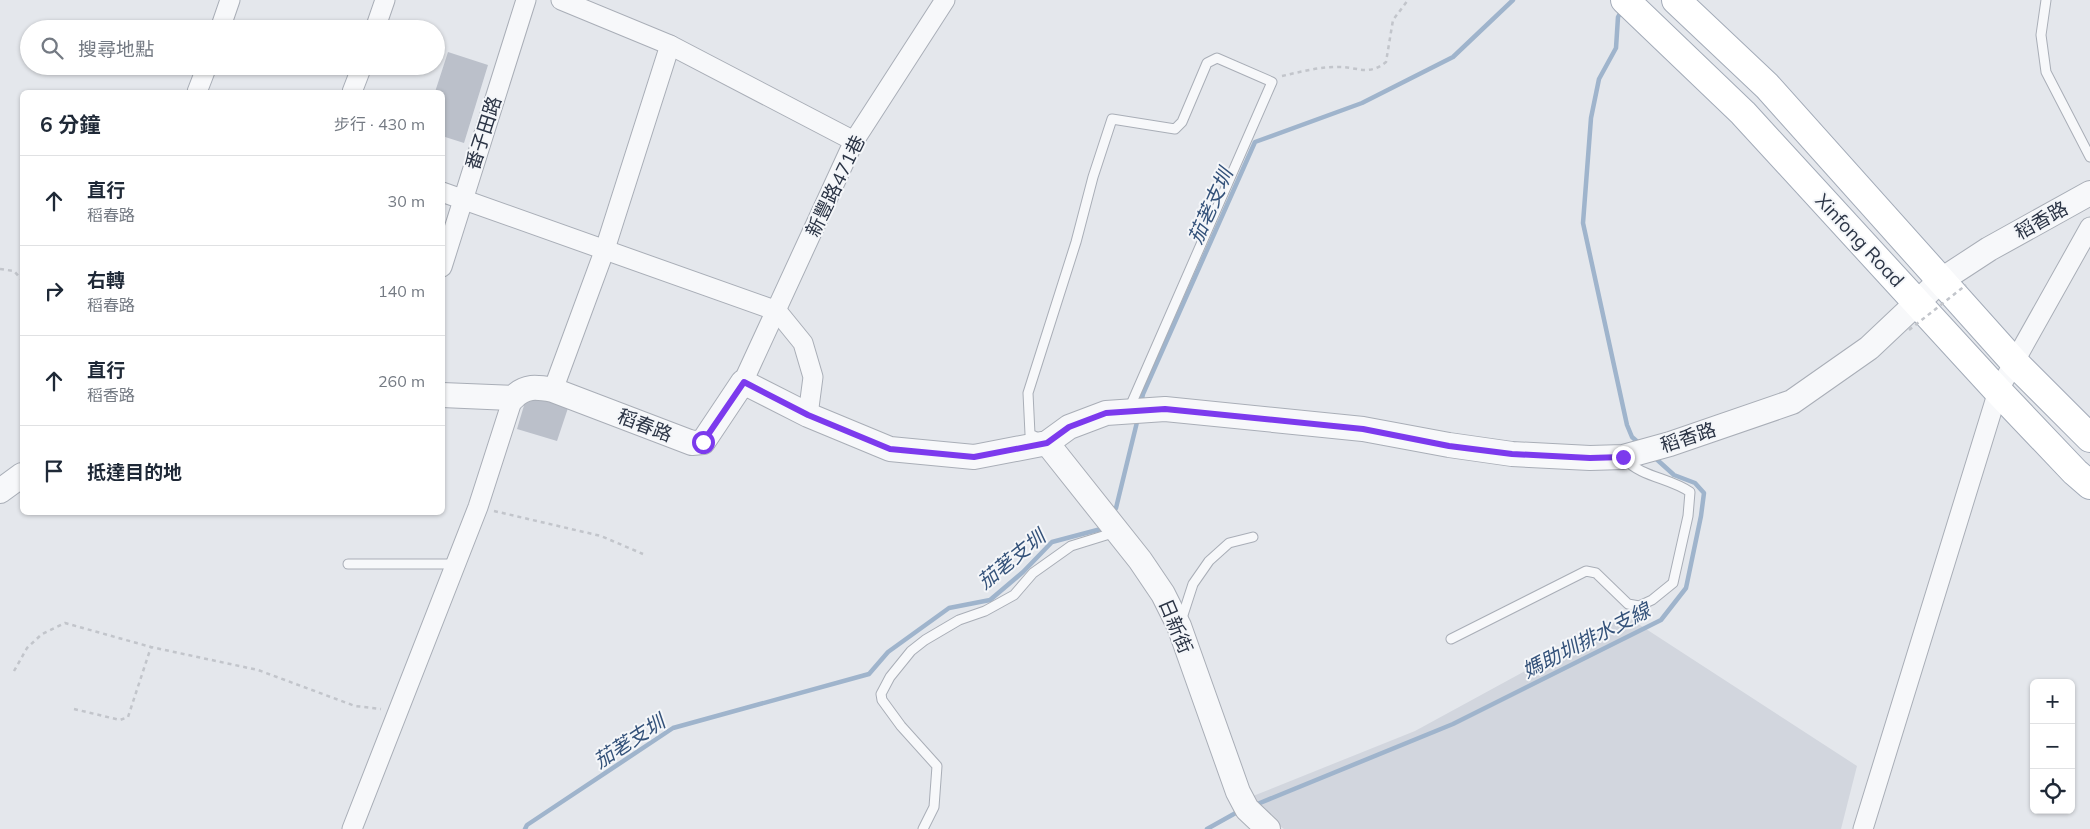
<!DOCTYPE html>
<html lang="zh-TW">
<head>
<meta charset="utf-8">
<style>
  body { margin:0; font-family:Mulish,"Noto Sans TC",sans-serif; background:#f2f2f3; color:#1f2937 }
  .controls { position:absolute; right:15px; bottom:15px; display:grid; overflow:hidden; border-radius:8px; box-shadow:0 1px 4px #0004 }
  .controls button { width:45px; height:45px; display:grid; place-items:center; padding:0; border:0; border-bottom:1px solid #e0e1e3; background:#fff; color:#1f2937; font:25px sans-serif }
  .stop { position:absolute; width:15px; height:15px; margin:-11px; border:4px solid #7c3aed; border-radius:50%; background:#fff }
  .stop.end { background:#7c3aed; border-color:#fff; box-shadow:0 1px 5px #0008 }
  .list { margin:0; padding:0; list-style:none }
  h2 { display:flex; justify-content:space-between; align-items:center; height:65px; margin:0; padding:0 20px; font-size:21px }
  h2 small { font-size:16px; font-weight:400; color:#747a83 }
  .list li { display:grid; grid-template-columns:32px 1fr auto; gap:15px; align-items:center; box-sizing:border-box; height:90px; padding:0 20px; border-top:1px solid #e0e1e3 }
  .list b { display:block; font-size:19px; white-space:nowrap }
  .list p { margin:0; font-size:16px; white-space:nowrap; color:#747a83 }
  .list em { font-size:16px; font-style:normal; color:#747a83 }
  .icon { flex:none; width:28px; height:28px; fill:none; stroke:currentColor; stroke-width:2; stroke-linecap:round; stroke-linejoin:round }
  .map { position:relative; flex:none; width:2090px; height:829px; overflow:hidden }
  .search { position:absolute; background:#fff; box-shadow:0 1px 4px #0004; left:20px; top:20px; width:425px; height:55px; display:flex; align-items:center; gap:12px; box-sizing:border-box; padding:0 18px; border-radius:28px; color:#747a83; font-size:19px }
  .panel { position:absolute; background:#fff; box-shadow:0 1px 4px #0004; left:20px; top:90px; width:425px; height:425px; border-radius:8px }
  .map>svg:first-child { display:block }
  .built { fill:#d2d6de }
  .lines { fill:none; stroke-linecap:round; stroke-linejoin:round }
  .stream { stroke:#9fb4cc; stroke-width:4.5 }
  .building { fill:#bbc0ca }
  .service-casing { stroke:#a9aeb7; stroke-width:11 }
  .minor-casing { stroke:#a9aeb7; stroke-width:21 }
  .tertiary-casing { stroke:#a9aeb7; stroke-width:26 }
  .primary-casing { stroke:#a3abb8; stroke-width:30 }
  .path { stroke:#c2c5cb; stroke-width:2.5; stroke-dasharray:4 4; stroke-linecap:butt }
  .service { stroke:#f7f8fa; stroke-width:9 }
  .minor { stroke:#f7f8fa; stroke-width:19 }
  .tertiary { stroke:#f7f8fa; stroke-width:24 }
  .primary { stroke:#fff; stroke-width:28 }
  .path-bridge { stroke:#c2c5cb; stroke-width:2.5; stroke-dasharray:4 4; stroke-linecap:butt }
  .route { stroke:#7c3aed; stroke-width:6 }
  .labels { text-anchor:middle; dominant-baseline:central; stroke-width:4; stroke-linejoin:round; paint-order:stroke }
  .street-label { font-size:19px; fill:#2b3445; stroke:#f4f6f9 }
  .water-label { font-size:20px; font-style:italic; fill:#34527a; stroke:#f4f6f9 }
</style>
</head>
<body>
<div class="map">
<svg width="2090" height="829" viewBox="0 0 2090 829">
  <rect width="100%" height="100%" fill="#e4e7ec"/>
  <!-- built -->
  <path class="built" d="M1626,616L1857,766L1841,829H1284L1258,811L1253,796L1415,731Z"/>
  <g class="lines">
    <!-- stream -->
    <g class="stream">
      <path d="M1622,10L1618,17L1616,48L1599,79L1591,118L1583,223L1627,425L1632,437L1640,444"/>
      <path d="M1141,403L1143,394L1255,142L1362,103L1453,57L1513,0"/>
      <path d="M1112,513L1116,508L1138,418"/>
      <path d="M1255,805L1453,724L1661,620L1686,588L1701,516L1704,493L1695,483L1674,475L1653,456"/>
      <path d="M525,829L527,825L673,728L869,674L888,652L949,608L990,600L1023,572L1052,542L1101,529L1103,526"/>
      <path d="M1207,829L1241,810"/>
    </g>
  </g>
  <!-- building -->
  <g class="building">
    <path d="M448,52L488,65L464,143L442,136V92H435Z"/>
    <path d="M528,392L569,405L557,441L517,429Z"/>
  </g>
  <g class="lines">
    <defs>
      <g id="service">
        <path d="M2046,0L2041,35L2046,72L2090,157"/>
        <path d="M1040,439L1030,434L1028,393L1076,242L1093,177L1112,119L1175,129L1182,122L1207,63L1217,58L1272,82L1129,409"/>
        <path d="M348,564H456"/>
        <path d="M1181,621L1193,584L1209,561L1229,543L1253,537"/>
        <path d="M1451,639L1586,571L1596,573L1628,604L1639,606L1652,600L1673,583L1688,516L1690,492C1670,478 1641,477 1625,459"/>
        <path d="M923,829L934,807L937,766L901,726L882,700L881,694L890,677L911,651L925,640L959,620L985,611L1014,595L1033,573L1071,546L1116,532"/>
      </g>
      <g id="minor">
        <path d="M561,0L670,45L854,141"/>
        <path d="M220,29L230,0"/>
        <path d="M375,29L385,0"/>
        <path d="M197,92L207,66"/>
        <path d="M352,92L362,66"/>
        <path d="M442,192L777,311L803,343L813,377L808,415"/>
        <path d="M442,267L526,0"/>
        <path d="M743,382L854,141L945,0"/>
        <path d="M553,390L605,249L670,45"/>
        <path d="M352,829L478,507L513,398"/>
        <path d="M1863,829L1998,391L2090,227"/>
      </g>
      <g id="tertiary">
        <path d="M442,395L513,398C525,385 537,387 553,390L692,443L703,442L743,382L808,415L890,449L974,457L1047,443L1069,427L1106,413L1165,409L1363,429L1449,445L1512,454L1590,458L1623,457L1670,444L1792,402L1869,348L1940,281L1989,249L2090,193"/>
        <path d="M1047,443L1140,560L1163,594L1179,626L1238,792L1247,809L1268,829"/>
        <path d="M0,491L22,475"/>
      </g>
      <g id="primary">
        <path d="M1625,0L1743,113L1998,391L2075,472L2090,485"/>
        <path d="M1676,0L1767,86L2015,363L2090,438"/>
      </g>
    </defs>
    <!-- service casing -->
    <use href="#service" class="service-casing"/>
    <!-- minor casing -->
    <use href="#minor" class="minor-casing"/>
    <!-- tertiary casing -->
    <use href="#tertiary" class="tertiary-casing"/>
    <!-- primary casing -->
    <use href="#primary" class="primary-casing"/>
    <!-- path -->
    <g class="path">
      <path d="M1282,76C1300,72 1318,67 1337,67C1356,66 1368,77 1386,62L1393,20L1408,0"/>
      <path d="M0,269L14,271L22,280"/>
      <path d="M494,511L601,536L643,554"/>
      <path d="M14,671L27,648L42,634L65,623L151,647L258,670L355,706L381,709"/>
      <path d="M74,709L120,720L128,717L151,647"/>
    </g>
    <!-- service -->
    <use href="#service" class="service"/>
    <!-- minor -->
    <use href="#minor" class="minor"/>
    <!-- tertiary -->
    <use href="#tertiary" class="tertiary"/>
    <!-- primary -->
    <use href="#primary" class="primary"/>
    <!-- path-bridge -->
    <path class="path-bridge" d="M1909,330L1966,285"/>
  </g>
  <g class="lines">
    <!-- route -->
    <path class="route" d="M703,442L744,382L808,415L890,449L974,457L1047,443L1069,427L1106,413L1165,409L1363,429L1449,446L1512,454L1590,458L1623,457"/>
  </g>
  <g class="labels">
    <!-- street labels -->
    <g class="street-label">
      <text transform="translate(483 133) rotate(-72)">番子田路</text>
      <text transform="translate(835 186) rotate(-64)">新豐路471巷</text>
      <text transform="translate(2041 220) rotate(-29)">稻香路</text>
      <text transform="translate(1860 240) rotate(47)">Xinfong Road</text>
      <text transform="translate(645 425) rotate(21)">稻春路</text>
      <text transform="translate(1688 437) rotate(-18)">稻香路</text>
      <text transform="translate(1176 626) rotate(67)">日新街</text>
    </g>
    <!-- water labels -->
    <g class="water-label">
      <text transform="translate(1210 206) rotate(-66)">茄荖支圳</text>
      <text transform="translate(1011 559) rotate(-39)">茄荖支圳</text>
      <text transform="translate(1586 640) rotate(-27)">媽助圳排水支線</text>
      <text transform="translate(629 741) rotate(-33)">茄荖支圳</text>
    </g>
  </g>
</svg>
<div class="controls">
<button>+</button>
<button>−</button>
<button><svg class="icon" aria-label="locate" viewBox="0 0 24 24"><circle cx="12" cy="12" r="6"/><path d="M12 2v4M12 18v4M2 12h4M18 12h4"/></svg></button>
</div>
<div class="stop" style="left:703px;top:442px"></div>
<div class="stop end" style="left:1623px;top:457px"></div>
<div class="search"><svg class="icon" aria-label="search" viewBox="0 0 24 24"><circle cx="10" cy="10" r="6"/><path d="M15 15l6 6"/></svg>搜尋地點</div>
<section class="panel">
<h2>6 分鐘<small>步行 · 430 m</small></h2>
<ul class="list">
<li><svg class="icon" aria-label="ahead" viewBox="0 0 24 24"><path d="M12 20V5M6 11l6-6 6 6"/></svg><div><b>直行</b><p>稻春路</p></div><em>30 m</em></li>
<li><svg class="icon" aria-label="right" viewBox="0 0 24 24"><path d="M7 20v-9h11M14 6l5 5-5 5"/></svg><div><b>右轉</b><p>稻春路</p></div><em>140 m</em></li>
<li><svg class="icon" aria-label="ahead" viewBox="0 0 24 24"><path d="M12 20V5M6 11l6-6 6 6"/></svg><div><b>直行</b><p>稻香路</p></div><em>260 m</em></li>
<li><svg class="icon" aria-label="arrive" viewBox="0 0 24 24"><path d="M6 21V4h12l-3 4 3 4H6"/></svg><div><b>抵達目的地</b></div></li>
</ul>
</section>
</div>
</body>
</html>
